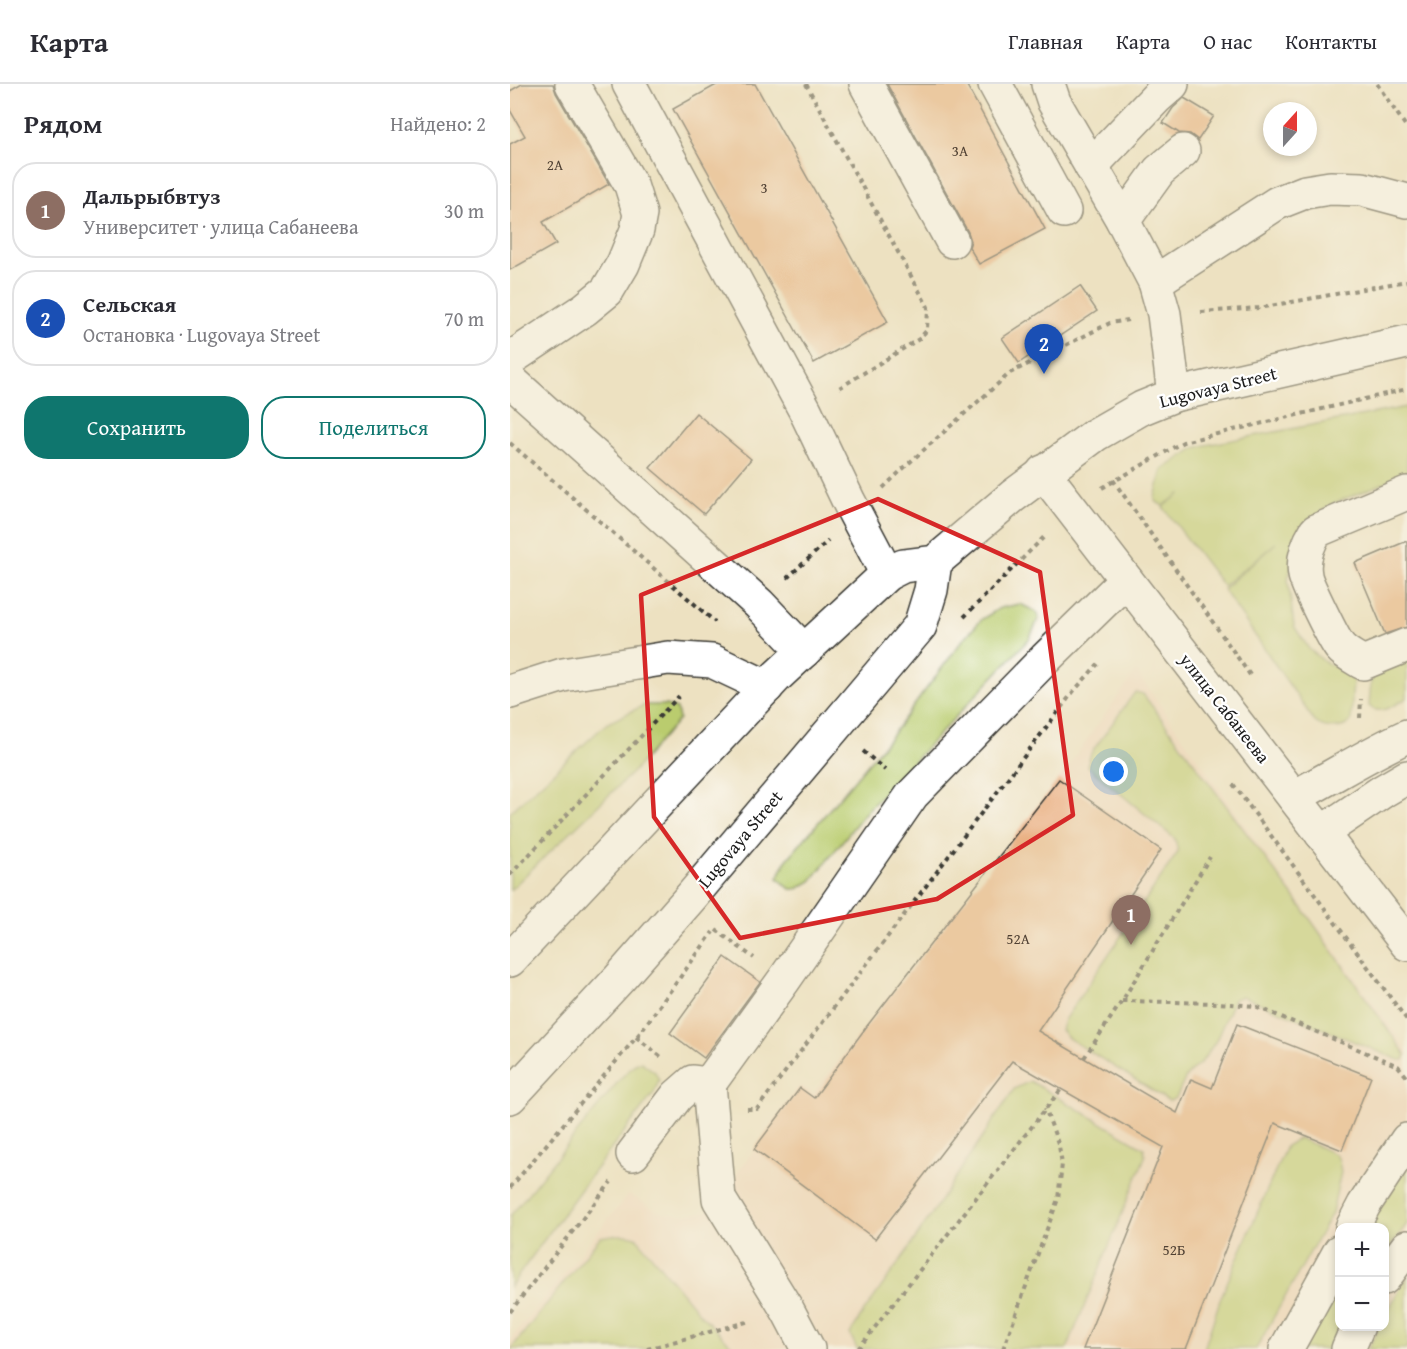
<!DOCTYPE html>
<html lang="ru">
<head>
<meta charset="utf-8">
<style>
  body { margin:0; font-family:"Gentium Book Plus",serif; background:#f2f2f3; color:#2b2b33 }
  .controls { position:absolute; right:18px; bottom:18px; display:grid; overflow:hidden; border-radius:12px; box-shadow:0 3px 9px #0003 }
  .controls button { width:54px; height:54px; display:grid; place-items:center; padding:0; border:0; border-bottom:2px solid #e1e1e2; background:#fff; color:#2b2b33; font:30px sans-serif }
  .compass { position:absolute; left:753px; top:18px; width:54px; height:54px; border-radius:50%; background:#fff; box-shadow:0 3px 9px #0003; rotate:21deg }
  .you { position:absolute; left:604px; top:688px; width:21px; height:21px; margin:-15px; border:4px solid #fff; border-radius:50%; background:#1a73e8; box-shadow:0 0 0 9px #1a73e833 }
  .badge { display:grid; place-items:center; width:39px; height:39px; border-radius:50%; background:#0f766e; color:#fff; font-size:20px; font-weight:700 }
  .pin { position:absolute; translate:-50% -50px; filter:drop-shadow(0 2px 3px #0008) }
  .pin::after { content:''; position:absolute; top:32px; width:21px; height:18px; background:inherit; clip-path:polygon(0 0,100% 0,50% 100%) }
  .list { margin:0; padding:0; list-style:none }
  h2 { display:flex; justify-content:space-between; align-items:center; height:78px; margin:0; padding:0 24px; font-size:26px }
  h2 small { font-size:20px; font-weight:400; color:#7c7c81 }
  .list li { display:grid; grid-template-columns:39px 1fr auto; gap:18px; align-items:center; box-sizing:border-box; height:96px; margin:0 12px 12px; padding:0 12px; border:2px solid #e1e1e2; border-radius:24px }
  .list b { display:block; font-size:22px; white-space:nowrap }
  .list p { margin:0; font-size:20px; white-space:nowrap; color:#7c7c81 }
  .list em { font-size:20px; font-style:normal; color:#7c7c81 }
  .actions { display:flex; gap:12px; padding:18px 24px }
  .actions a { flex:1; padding:14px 0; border:2px solid #0f766e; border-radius:24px; text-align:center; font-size:21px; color:#0f766e }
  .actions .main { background:#0f766e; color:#fff }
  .map { position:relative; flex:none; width:897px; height:1265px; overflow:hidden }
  header { display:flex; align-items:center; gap:36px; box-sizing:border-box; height:84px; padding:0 30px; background:#fff; border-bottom:2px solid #e1e1e2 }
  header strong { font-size:28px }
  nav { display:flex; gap:33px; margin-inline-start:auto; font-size:21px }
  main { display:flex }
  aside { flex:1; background:#fff }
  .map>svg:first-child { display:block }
  .built { fill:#f1d5bd; fill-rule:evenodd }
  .green { fill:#bacc6e; stroke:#6b7445; stroke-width:1.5 }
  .building { fill:#e8aa79 }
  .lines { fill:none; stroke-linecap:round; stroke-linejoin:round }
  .minor-casing { stroke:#3b3a35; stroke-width:36 }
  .major-casing { stroke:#3b3a35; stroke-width:36 }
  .path { stroke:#3b3a35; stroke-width:4; stroke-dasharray:4.5 4.5; stroke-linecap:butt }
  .minor { stroke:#fff; stroke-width:33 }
  .major { stroke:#fff; stroke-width:33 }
  .marked { fill:none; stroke:#d62828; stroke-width:4.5; stroke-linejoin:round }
  .labels { text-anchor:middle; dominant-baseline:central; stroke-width:4.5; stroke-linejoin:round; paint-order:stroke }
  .number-label { font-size:15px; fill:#4f4033 }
  .street-label { font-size:18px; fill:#1c1c1c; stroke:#fff }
</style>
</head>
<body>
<header>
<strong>Карта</strong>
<nav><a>Главная</a><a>Карта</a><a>О нас</a><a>Контакты</a></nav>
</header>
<main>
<aside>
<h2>Рядом<small>Найдено: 2</small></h2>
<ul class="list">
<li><span class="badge" style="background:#8d6e63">1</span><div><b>Дальрыбвтуз</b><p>Университет · улица Сабанеева</p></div><em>30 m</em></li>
<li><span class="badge" style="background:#1a4fb4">2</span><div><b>Сельская</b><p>Остановка · Lugovaya Street</p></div><em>70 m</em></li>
</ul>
<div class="actions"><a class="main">Сохранить</a><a>Поделиться</a></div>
</aside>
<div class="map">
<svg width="897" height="1265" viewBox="0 0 897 1265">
  <rect width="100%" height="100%" fill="#fff"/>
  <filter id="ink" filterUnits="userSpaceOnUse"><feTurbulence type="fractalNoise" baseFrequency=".0167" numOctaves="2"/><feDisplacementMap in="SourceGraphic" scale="12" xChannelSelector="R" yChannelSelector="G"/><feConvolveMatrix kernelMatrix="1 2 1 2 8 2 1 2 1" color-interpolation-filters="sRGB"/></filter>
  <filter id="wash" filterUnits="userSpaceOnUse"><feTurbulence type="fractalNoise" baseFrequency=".008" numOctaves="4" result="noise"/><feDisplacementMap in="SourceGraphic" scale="24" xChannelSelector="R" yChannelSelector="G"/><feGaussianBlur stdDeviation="1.35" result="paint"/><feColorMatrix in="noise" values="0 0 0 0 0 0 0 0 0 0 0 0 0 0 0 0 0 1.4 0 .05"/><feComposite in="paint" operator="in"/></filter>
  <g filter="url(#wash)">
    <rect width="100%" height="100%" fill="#ede1c1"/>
    <!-- built -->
    <path class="built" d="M626,587L746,757L897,965V1265H0V1256L119,1110L149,1128L172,1131L197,1128L209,1115L290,1001L303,1010L549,695ZM830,1144H874V1242H830Z"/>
    <!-- green -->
    <g class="green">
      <path d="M897,323V390L822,420L803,434L789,457L778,495L784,542L799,565L815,578L841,590L843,594L841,637C833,647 814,645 805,638L713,505L766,459L713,502L653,423L671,409L653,422L645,417V413L652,386L685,364L696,361Z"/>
      <path d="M510,520L525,527L529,534L519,555L354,730L301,797L287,805H280L268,794L276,777L382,651L452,557L472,535L490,524Z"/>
      <path d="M897,575V614C885,620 871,633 859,622L861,597L865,588Z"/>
      <path d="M625,608L633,610L793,825L896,971L894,976H889L732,912L724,915L706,957L691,979L682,986L676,993L666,1014L659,1017L558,954L551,946L554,936L668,768L665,755L577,682L581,669Z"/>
      <path d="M134,621H156L167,625L169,635L123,688L0,806V728L96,640Z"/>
      <path d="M131,978L145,988L149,996L144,1009L79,1094L0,1203V1132L111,994L125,980Z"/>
      <path d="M520,997L634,1064L635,1073L557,1265H347L340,1250L351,1232L397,1167L504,1005Z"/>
      <path d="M789,1054L825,1070L829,1076L831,1088L822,1129L746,1265H694L711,1213L776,1062Z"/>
      <path d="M897,1081V1140L875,1170L874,1144H857Z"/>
      <path d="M103,1151H118L126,1153L188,1228L225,1265H1L90,1153Z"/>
      <path d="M829,1192L830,1242L833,1243L822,1265H789Z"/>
      <path d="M897,1192V1265H858L869,1243L874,1242L875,1232Z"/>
    </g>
    <g id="blocks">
      <!-- building -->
      <g class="building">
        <path d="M12,0H43L46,9L99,100L33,138L46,160L0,186V60L15,52L0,26V7Z"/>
        <path d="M208,0H245L378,238L304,279L163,25Z"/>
        <path d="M377,0H456L535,145L469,180L459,163L461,157L458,148Z"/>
        <path d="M674,14L704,32L688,56L680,50L669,49L653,39L663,24Z"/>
        <path d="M570,202L587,227L509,279L492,254Z"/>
        <path d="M186,329L241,375L194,430L140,384Z"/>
        <path d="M897,457V543L875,550L845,479Z"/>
        <path d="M549,695L651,766L528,947L667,1029L681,995L702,1004L727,940L861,993L832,1066L765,1039L676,1265H573L653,1063L502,977L365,1155L244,1065L290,1004L304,1014L357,942Z"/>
        <path d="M215,873L250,898L194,974L160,949Z"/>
      </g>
    </g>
  </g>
  <g filter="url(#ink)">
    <use href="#blocks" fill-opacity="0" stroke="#3b3a35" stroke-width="1.5"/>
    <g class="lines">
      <defs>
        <g id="minor">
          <path d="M119,0L295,326L339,418L377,490"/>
          <path d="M356,0L442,157"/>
          <path d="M485,0L554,127"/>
          <path d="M538,0L544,18L613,137L645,198L654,230L664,311"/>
          <path d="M581,82L646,14L662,0"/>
          <path d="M613,137L649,87L673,67"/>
          <path d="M645,198L767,119L795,108L820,104L852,105L897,117"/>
          <path d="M0,275L75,225L97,207L113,180L127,146L130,130L121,101L62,0"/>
          <path d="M0,296L249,520L294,567"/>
          <path d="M533,388L897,860"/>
          <path d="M897,409L806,447C798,460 792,475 795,491C796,499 824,556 830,563C836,570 845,574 853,579L897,561"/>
          <path d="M0,608L53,591L158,574L202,577L257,603"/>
          <path d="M784,713C822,693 858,670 897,652"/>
          <path d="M811,749L873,707L897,693"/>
          <path d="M199,1000L209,1115L278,1227L298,1265"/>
          <path d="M123,1070L167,1012L183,998L199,1000L274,896L402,711L535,575L616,496"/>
          <path d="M842,1144L854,1121L897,1056"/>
          <path d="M874,1194L897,1163"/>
          <path d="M776,1265L830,1167"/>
          <path d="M838,1265L848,1242"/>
        </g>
        <g id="major">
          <path d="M0,876L267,592L377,490L393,482L425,478L503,412L585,351L632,324L664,311L897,258"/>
          <path d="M0,1013L109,895L181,813L410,542L421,506L425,478"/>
        </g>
      </defs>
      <!-- minor casing -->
      <use href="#minor" class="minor-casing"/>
      <!-- major casing -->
      <use href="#major" class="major-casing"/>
      <!-- path -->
      <g class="path">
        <path d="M296,0L418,223L417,246L409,255L326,306"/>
        <path d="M867,0L897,44"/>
        <path d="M691,228L749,224L897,197"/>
        <path d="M0,359L205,538"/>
        <path d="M603,396L740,591"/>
        <path d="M373,404L398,380L500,289L600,239L618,236"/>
        <path d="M592,404L673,358L897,305"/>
        <path d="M277,494L318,457"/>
        <path d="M454,533L536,451"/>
        <path d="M850,634L851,615"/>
        <path d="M353,667L375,686"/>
        <path d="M723,700L897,936"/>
        <path d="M0,791L169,612"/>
        <path d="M206,846L244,874"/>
        <path d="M612,917L709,919L745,922L888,982L897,993"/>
        <path d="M126,953L154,975"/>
        <path d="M574,974L612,917L700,773"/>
        <path d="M237,1025H247L563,608L588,580"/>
        <path d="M0,1104L129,950L203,848"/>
        <path d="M0,1228L101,1098"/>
        <path d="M137,1265L240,1237"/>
        <path d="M348,1265L552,1004"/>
        <path d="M493,1265L548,1115L552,1080L549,1062L535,1024"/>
      </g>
      <!-- minor -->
      <use href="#minor" class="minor"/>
      <!-- major -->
      <use href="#major" class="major"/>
    </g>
  </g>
  <!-- marked area -->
  <path d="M0 0H897V1265H0ZM368,415L530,488L563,731L427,815L230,854L144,733L131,511Z" fill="#ede1c1" fill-opacity=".55" fill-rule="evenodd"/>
  <path class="marked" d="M368,415L530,488L563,731L427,815L230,854L144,733L131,511Z"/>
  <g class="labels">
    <!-- number labels -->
    <g class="number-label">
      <text x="450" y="66">3А</text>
      <text x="45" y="80">2А</text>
      <text x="254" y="103">3</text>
      <text x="508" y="854">52А</text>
      <text x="664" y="1165">52Б</text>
    </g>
    <!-- street labels -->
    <g class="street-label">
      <text transform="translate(708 303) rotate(-14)">Lugovaya Street</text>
      <text transform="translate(715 624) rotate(52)">улица Сабанеева</text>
      <text transform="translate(230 755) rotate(-50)">Lugovaya Street</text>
    </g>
  </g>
</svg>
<div class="controls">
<button>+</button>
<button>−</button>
</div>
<svg class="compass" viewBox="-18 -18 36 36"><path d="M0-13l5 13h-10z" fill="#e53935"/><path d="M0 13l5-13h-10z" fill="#7c7c81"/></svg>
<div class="you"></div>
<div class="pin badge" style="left:621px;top:861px;background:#8d6e63">1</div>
<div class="pin badge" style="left:534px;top:290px;background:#1a4fb4">2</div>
</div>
</main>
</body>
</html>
